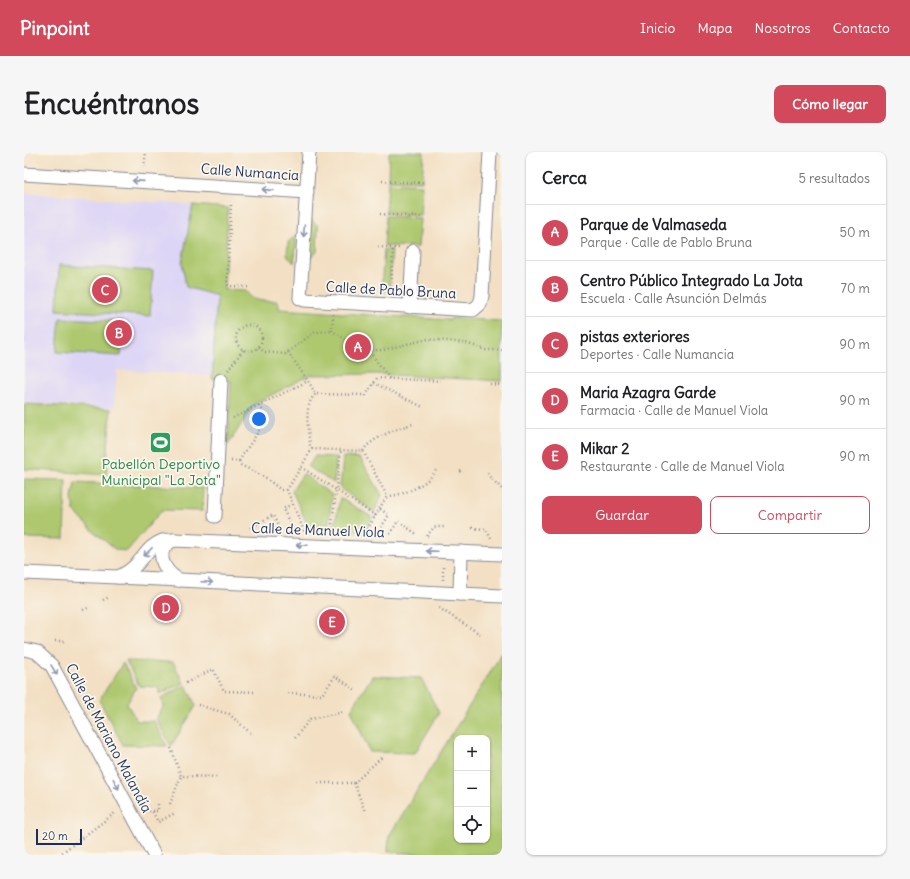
<!DOCTYPE html>
<html lang="es">
<head>
<meta charset="utf-8">
<style>
  body { margin:0; font-family:Delius,sans-serif; background:#f6f6f6; color:#202124 }
  .controls { position:absolute; right:12px; bottom:12px; display:grid; overflow:hidden; border-radius:8px; box-shadow:0 1px 3px #0004 }
  .controls button { width:36px; height:36px; display:grid; place-items:center; padding:0; border:0; border-bottom:1px solid #e0e0e0; background:#fff; color:#202124; font:20px sans-serif }
  .scale { position:absolute; left:12px; bottom:10px; width:46px; box-sizing:border-box; padding-left:4px; border:2px solid #1b2f5e; border-top:0; font-size:11px; line-height:14px; white-space:nowrap; color:#1b2f5e; -webkit-text-stroke:3px #fbf7ec; paint-order:stroke }
  .you { position:absolute; left:235px; top:267px; width:14px; height:14px; margin:-10px; border:3px solid #fff; border-radius:50%; background:#1a73e8; box-shadow:0 0 0 6px #1a73e833 }
  .badge { display:grid; place-items:center; width:26px; height:26px; border-radius:50%; background:#d1495b; color:#fff; font-size:13px; font-weight:700 }
  .pin { position:absolute; translate:-50% -50%; border:2px solid #fff; box-shadow:0 1px 4px #0006 }
  .list { margin:0; padding:0; list-style:none }
  h2 { display:flex; justify-content:space-between; align-items:center; height:52px; margin:0; padding:0 16px; font-size:17px }
  h2 small { font-size:13px; font-weight:400; color:#757577 }
  .list li { display:grid; grid-template-columns:26px 1fr auto; gap:12px; align-items:center; box-sizing:border-box; height:56px; padding:0 16px; border-top:1px solid #e0e0e0 }
  .list b { display:block; font-size:15px; white-space:nowrap }
  .list p { margin:0; font-size:13px; white-space:nowrap; color:#757577 }
  .list em { font-size:13px; font-style:normal; color:#757577 }
  .actions { display:flex; gap:8px; padding:12px 16px }
  .actions a { flex:1; padding:9px 0; border:1px solid #d1495b; border-radius:8px; text-align:center; font-size:14px; color:#d1495b }
  .actions .main { background:#d1495b; color:#fff }
  .icon { flex:none; width:22px; height:22px; fill:none; stroke:currentColor; stroke-width:2; stroke-linecap:round; stroke-linejoin:round }
  .map { position:relative; flex:none; width:478px; height:703px; overflow:hidden; border-radius:8px }
  header { display:flex; align-items:center; gap:24px; box-sizing:border-box; height:56px; padding:0 20px; background:#d1495b; color:#fff }
  header strong { font-size:19px }
  nav { display:flex; gap:22px; margin-inline-start:auto; font-size:14px }
  .intro { display:flex; align-items:center; justify-content:space-between; box-sizing:border-box; height:96px; padding:0 24px }
  h1 { margin:0; font-size:28px }
  .button { padding:10px 18px; border-radius:8px; background:#d1495b; color:#fff; font-size:14px; font-weight:700 }
  main { display:flex; gap:24px; padding:0 24px }
  aside { flex:1; background:#fff; border-radius:8px; box-shadow:0 1px 3px #0004 }
  .map>svg:first-child { display:block }
  .built { fill:#ddd5f6 }
  .green { fill:#adc86e; stroke:#647c66; fill-rule:evenodd }
  .lines { fill:none; stroke-linecap:round; stroke-linejoin:round }
  .street-casing { stroke:#878891; stroke-width:15 }
  .path { stroke:#878891; stroke-width:2.5; stroke-dasharray:1 3; stroke-linecap:butt }
  .street { stroke:#fff; stroke-width:13 }
  .oneway { stroke:#8d97ae }
  .labels { text-anchor:middle; dominant-baseline:central; stroke-width:3.5; stroke-linejoin:round; paint-order:stroke }
  .street-label { font-size:14px; fill:#1b2f5e; stroke:#fbf7ec }
  .leisure-label { font-size:14px; fill:#27864d; stroke:#fbf7ec }
</style>
</head>
<body>
<header>
<strong>Pinpoint</strong>
<nav><a>Inicio</a><a>Mapa</a><a>Nosotros</a><a>Contacto</a></nav>
</header>
<div class="intro"><h1>Encuéntranos</h1><a class="button">Cómo llegar</a></div>
<main>
<div class="map">
<svg width="478" height="703" viewBox="0 0 478 703">
  <rect width="100%" height="100%" fill="#fbf7ec"/>
  <filter id="ink" filterUnits="userSpaceOnUse"><feTurbulence type="fractalNoise" baseFrequency=".025" numOctaves="2"/><feDisplacementMap in="SourceGraphic" scale="8" xChannelSelector="R" yChannelSelector="G"/><feConvolveMatrix kernelMatrix="1 2 1 2 8 2 1 2 1" color-interpolation-filters="sRGB"/></filter>
  <filter id="wash" filterUnits="userSpaceOnUse"><feTurbulence type="fractalNoise" baseFrequency=".012" numOctaves="4" result="noise"/><feDisplacementMap in="SourceGraphic" scale="16" xChannelSelector="R" yChannelSelector="G"/><feGaussianBlur stdDeviation="0.9" result="paint"/><feColorMatrix in="noise" values="0 0 0 0 0 0 0 0 0 0 0 0 0 0 0 0 0 1.4 0 .05"/><feComposite in="paint" operator="in"/></filter>
  <g filter="url(#wash)">
    <rect width="100%" height="100%" fill="#f3e0c4"/>
    <!-- built -->
    <path class="built" d="M0,41L169,53L158,110L162,135L193,144L188,224L93,218L90,256L0,251Z"/>
    <!-- green -->
    <g class="green">
      <path d="M365,0H400L398,29L364,28Z"/>
      <path d="M364,31L398,33L396,63L362,61Z"/>
      <path d="M169,53L204,56L200,138L222,139C229,151 241,149 253,149L255,153V157L427,168V166L478,169V229L352,222L286,223L230,252L204,293L207,229L188,227L193,144L162,135L158,110Z"/>
      <path d="M362,64L396,66L394,95L360,94Z"/>
      <path d="M287,67L294,74L293,100L284,108Z"/>
      <path d="M273,83L270,111L263,103L264,90Z"/>
      <path d="M360,97L368,98L365,139H357Z"/>
      <path d="M35,113L129,119L126,164L33,158Z"/>
      <path d="M36,166L99,169L97,204L33,200Z"/>
      <path d="M0,252L87,257L82,323L0,317Z"/>
      <path d="M291,304L312,305L310,331L284,315Z"/>
      <path d="M319,305L336,306L358,343L350,360L316,336Z"/>
      <path d="M279,322L308,343L304,377L285,376L268,339Z"/>
      <path d="M0,327L42,328L40,387L0,386Z"/>
      <path d="M51,330L179,336L178,359L138,358L103,399L92,398L68,378L50,359L48,346Z"/>
      <path d="M316,346L348,365L341,380L310,378Z"/>
      <path d="M478,501V703H418L364,700L365,684ZM433,586H463V688H433Z"/>
      <path d="M102,509L149,510L160,531L136,542L134,535L115,534Z"/>
      <path d="M99,511L112,536L103,552L113,569H130L143,594L99,593L75,548Z"/>
      <path d="M348,524L397,526L415,561L391,601L346,600L327,558Z"/>
      <path d="M162,533L172,554L147,594L132,567L140,553L137,546Z"/>
    </g>
  </g>
  <g filter="url(#ink)">
    <g class="lines">
      <defs>
        <g id="street">
          <path d="M285,0L276,146L280,148L449,158L456,152L458,144L466,0"/>
          <path d="M0,22L283,40"/>
          <path d="M386,155L389,99"/>
          <path d="M191,364L197,228"/>
          <path d="M150,388C128,397 139,419 155,428"/>
          <path d="M478,402L150,388C146,388 142,388 138,389C127,393 122,402 114,411C108,417 102,422 94,425L478,444"/>
          <path d="M0,421L94,425"/>
          <path d="M436,442L437,400"/>
          <path d="M0,497L13,500L28,514L130,703"/>
        </g>
      </defs>
      <!-- street casing -->
      <use href="#street" class="street-casing"/>
      <!-- path -->
      <g class="path">
        <path d="M120,15L122,0"/>
        <path d="M358,29L401,31"/>
        <path d="M207,53L203,132L205,134L224,135"/>
        <path d="M356,62L400,65"/>
        <path d="M354,95L375,96"/>
        <path d="M367,139L369,96"/>
        <path d="M309,162L308,179L348,203L366,227"/>
        <circle cx="225" cy="186" r="13"/>
        <path d="M235,195L240,200L261,202L291,180L308,179"/>
        <path d="M340,199L359,198L404,187L442,191L462,198H478"/>
        <path d="M264,200L284,229"/>
        <path d="M204,218L219,198"/>
        <path d="M350,231L399,255"/>
        <path d="M466,232L478,233"/>
        <path d="M209,266L284,229L292,242L342,243L353,226L416,229"/>
        <path d="M288,297L286,293C284,278 279,252 292,242"/>
        <path d="M339,299C345,287 376,275 389,272"/>
        <path d="M207,309H215L242,268L236,253"/>
        <path d="M215,309L217,313L242,326L257,338H263"/>
        <path d="M277,315L352,364"/>
        <path d="M436,319L440,320"/>
        <path d="M464,321L466,325L478,337"/>
        <path d="M363,344C379,344 405,332 412,318"/>
        <path d="M268,352L259,357L269,378"/>
        <path d="M226,376L249,363L256,378"/>
        <path d="M448,376L462,377L467,387"/>
        <path d="M280,379L263,338L288,297L339,299L363,344L341,381"/>
        <path d="M307,380L317,298"/>
        <path d="M353,382L365,363L356,357"/>
        <path d="M366,382L374,369L394,383"/>
        <path d="M403,384L410,375H421"/>
        <path d="M419,428V413"/>
        <path d="M79,448L85,445"/>
        <path d="M415,456L456,482"/>
        <path d="M59,458L66,455"/>
        <path d="M31,489H42"/>
        <path d="M162,531L189,517L200,539L231,540"/>
        <path d="M264,541L298,543L311,524L333,539"/>
        <path d="M174,553L205,562L229,583"/>
        <path d="M271,586L286,567L320,560"/>
        <path d="M147,596L157,624L194,625"/>
        <path d="M294,631H330L358,605"/>
        <path d="M330,631L341,660"/>
        <path d="M146,652L157,624"/>
        <path d="M121,659H128L134,670L151,661"/>
        <path d="M128,659H134V651"/>
        <path d="M35,703L91,661"/>
      </g>
      <!-- street -->
      <use href="#street" class="street"/>
    </g>
    <!-- one-way arrows -->
    <defs><path id="oneway-shaft" d="M-6 0H5M1.5-3L5.5 0L1.5 3" fill="none" stroke-width="1.6" stroke-linecap="round" stroke-linejoin="round"/></defs>
    <g class="oneway">
      <use href="#oneway-shaft" transform="translate(114 29) rotate(-176)"/>
      <use href="#oneway-shaft" transform="translate(244 38) rotate(-176)"/>
      <use href="#oneway-shaft" transform="translate(280 79) rotate(94)"/>
      <use href="#oneway-shaft" transform="translate(278 393) rotate(-178)"/>
      <use href="#oneway-shaft" transform="translate(408 399) rotate(-178)"/>
      <use href="#oneway-shaft" transform="translate(124 400) rotate(134)"/>
      <use href="#oneway-shaft" transform="translate(183 430) rotate(3)"/>
      <use href="#oneway-shaft" transform="translate(30 518) rotate(59)"/>
      <use href="#oneway-shaft" transform="translate(92 632) rotate(62)"/>
    </g>
  </g>
  <!-- icons -->
  <defs>
    <symbol id="stadium-square" viewBox="-11 -11 22 22"><rect x="-9" y="-9" width="18" height="18" rx="4" fill="#2e9e5b" stroke="#fbf7ec"/><path d="M0-5a6.5 5 0 1 0 0 10a6.5 5 0 1 0 0-10ZM-3.5-1.8h7v3.6h-7Z" fill="#fff"/></symbol>
  </defs>
  <g fill-rule="evenodd">
    <use href="#stadium-square" x="124" y="278" width="25" height="25"/>
  </g>
  <g class="labels">
    <!-- street labels -->
    <g class="street-label">
      <text transform="translate(226 20) rotate(4)">Calle Numancia</text>
      <text transform="translate(367 138) rotate(3)">Calle de Pablo Bruna</text>
      <text transform="translate(294 378) rotate(2)">Calle de Manuel Viola</text>
      <text transform="translate(85 586) rotate(62)">Calle de Mariano Malandía</text>
    </g>
    <!-- leisure labels -->
    <g class="leisure-label">
      <text x="137" y="312">Pabellón Deportivo<tspan x="137" dy="16">Municipal "La Jota"</tspan></text>
    </g>
  </g>
</svg>
<div class="controls">
<button>+</button>
<button>−</button>
<button><svg class="icon" aria-label="locate" viewBox="0 0 24 24"><circle cx="12" cy="12" r="6"/><path d="M12 2v4M12 18v4M2 12h4M18 12h4"/></svg></button>
</div>
<div class="scale">20 m</div>
<div class="you"></div>
<div class="pin badge" style="left:334px;top:195px">A</div>
<div class="pin badge" style="left:95px;top:181px">B</div>
<div class="pin badge" style="left:81px;top:138px">C</div>
<div class="pin badge" style="left:142px;top:456px">D</div>
<div class="pin badge" style="left:308px;top:470px">E</div>
</div>
<aside>
<h2>Cerca<small>5 resultados</small></h2>
<ul class="list">
<li><span class="badge">A</span><div><b>Parque de Valmaseda</b><p>Parque · Calle de Pablo Bruna</p></div><em>50 m</em></li>
<li><span class="badge">B</span><div><b>Centro Público Integrado La Jota</b><p>Escuela · Calle Asunción Delmás</p></div><em>70 m</em></li>
<li><span class="badge">C</span><div><b>pistas exteriores</b><p>Deportes · Calle Numancia</p></div><em>90 m</em></li>
<li><span class="badge">D</span><div><b>Maria Azagra Garde</b><p>Farmacia · Calle de Manuel Viola</p></div><em>90 m</em></li>
<li><span class="badge">E</span><div><b>Mikar 2</b><p>Restaurante · Calle de Manuel Viola</p></div><em>90 m</em></li>
</ul>
<div class="actions"><a class="main">Guardar</a><a>Compartir</a></div>
</aside>
</main>
</body>
</html>
